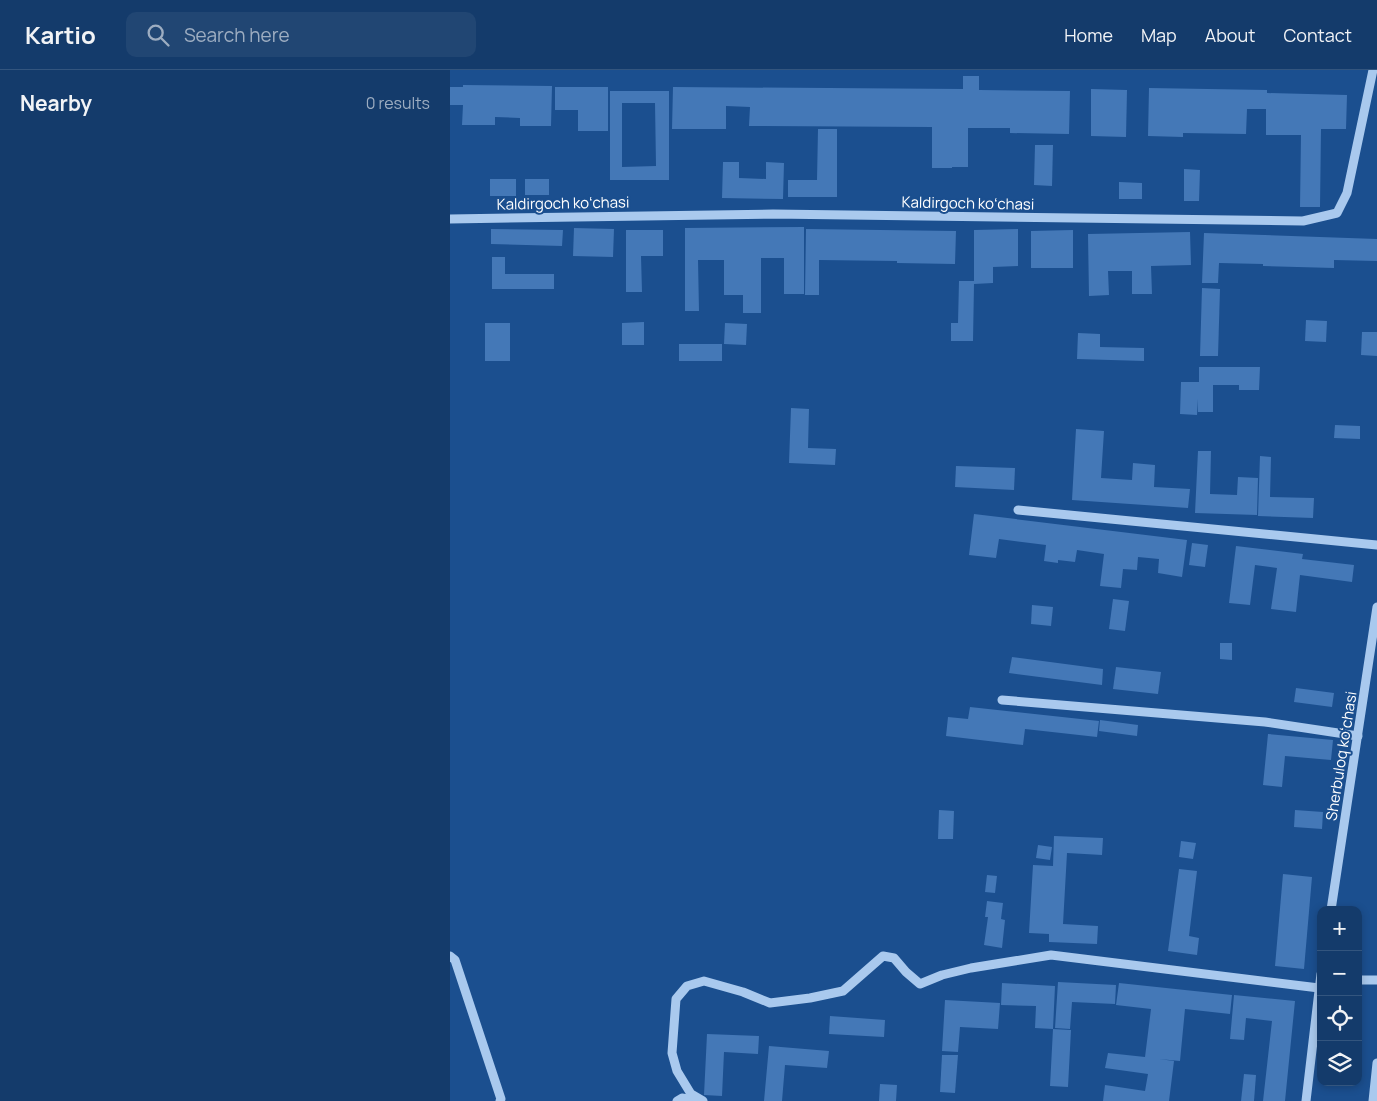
<!DOCTYPE html>
<html lang="en">
<head>
<meta charset="utf-8">
<style>
  body { margin:0; font-family:Manrope,sans-serif; background:#214673; color:#f1f3f6 }
  .controls { position:absolute; right:15px; bottom:15px; display:grid; overflow:hidden; border-radius:10px; box-shadow:0 2px 8px #0003 }
  .controls button { width:45px; height:45px; display:grid; place-items:center; padding:0; border:0; border-bottom:1px solid #33557e; background:#143b6b; color:#f1f3f6; font:25px sans-serif }
  .list { margin:0; padding:0; list-style:none }
  h2 { display:flex; justify-content:space-between; align-items:center; height:65px; margin:0; padding:0 20px; font-size:21px }
  h2 small { font-size:16px; font-weight:400; color:#9dadc1 }
  .icon { flex:none; width:28px; height:28px; fill:none; stroke:currentColor; stroke-width:2; stroke-linecap:round; stroke-linejoin:round }
  .map { position:relative; flex:none; width:927px; height:1031px; overflow:hidden }
  header { display:flex; align-items:center; gap:30px; box-sizing:border-box; height:70px; padding:0 25px; background:#143b6b; border-bottom:1px solid #33557e }
  header strong { font-size:24px }
  nav { display:flex; gap:28px; margin-inline-start:auto; font-size:18px }
  .search { width:350px; height:45px; background:#214673; display:flex; align-items:center; gap:12px; box-sizing:border-box; padding:0 18px; border-radius:10px; color:#9dadc1; font-size:19px }
  main { display:flex }
  aside { flex:1; background:#143b6b }
  .map>svg:first-child { display:block }
  .building { fill:#4478b7; fill-rule:evenodd }
  .lines { fill:none; stroke-linecap:round; stroke-linejoin:round }
  .minor { stroke:#a9c9ee; stroke-width:9 }
  .labels { text-anchor:middle; dominant-baseline:central; stroke-width:4; stroke-linejoin:round; paint-order:stroke }
  .street-label { font-size:15px; fill:#fff; stroke:#1b4f8f }
</style>
</head>
<body>
<header>
<strong>Kartio</strong>
<div class="search"><svg class="icon" aria-label="search" viewBox="0 0 24 24"><circle cx="10" cy="10" r="6"/><path d="M15 15l6 6"/></svg>Search here</div>
<nav><a>Home</a><a>Map</a><a>About</a><a>Contact</a></nav>
</header>
<main>
<aside>
<h2>Nearby<small>0 results</small></h2>
<ul class="list">
</ul>
</aside>
<div class="map">
<svg width="927" height="1031" viewBox="0 0 927 1031">
  <rect width="100%" height="100%" fill="#1b4f8f"/>
  <!-- building -->
  <g class="building">
    <path d="M513,6H529V20L620,21L619,64L560,63V58H518V97H502V98H482V57L299,56L300,37L276,36V59H222L223,17L513,19Z"/>
    <path d="M13,15L102,16L101,56H70V48L45,47V55H12L13,35H0V17H13Z"/>
    <path d="M105,17H158V61H128V40H105Z"/>
    <path d="M699,18L817,20V23L897,25L896,59H871L870,137H850L851,65H816V39H797L796,64L733,63V67L698,66Z"/>
    <path d="M641,19L677,20L676,67L641,66Z"/>
    <path d="M160,21H219V110H160ZM172,33H205L206,96L172,97Z"/>
    <path d="M368,59H387V127H338V110H367Z"/>
    <path d="M585,75H603L602,116L584,115Z"/>
    <path d="M273,92H289V108L316,109V92L334,93L333,129L272,128Z"/>
    <path d="M734,99L750,100L749,131H734Z"/>
    <rect x="40" y="109" width="26" height="17"/>
    <rect x="75" y="109" width="24" height="16"/>
    <path d="M669,112L692,113V129H669Z"/>
    <path d="M354,157V224H334V188H311V243H293V225H274V190H248L249,241H235V158Z"/>
    <path d="M124,158L164,159L163,187L123,186Z"/>
    <path d="M41,159L113,160L112,176L41,174Z"/>
    <path d="M356,159L506,161L505,194L447,193V191L369,190V225H355Z"/>
    <path d="M568,159V196L543,197V213L524,214L523,271H501V253H508L509,211H524V160Z"/>
    <path d="M176,160H213V186H191L192,222H176Z"/>
    <path d="M623,160V198H581V161Z"/>
    <path d="M740,162L741,195L701,196L702,224H682V201H658L659,225L639,226L638,164Z"/>
    <path d="M754,163L927,169V191L884,190V198L813,196V194L769,193L768,213H752Z"/>
    <path d="M42,187H55V204H104V219H42Z"/>
    <path d="M752,218L770,219L768,286H750Z"/>
    <path d="M856,250L877,251L876,272L855,271Z"/>
    <path d="M194,252V275H172V253Z"/>
    <rect x="35" y="253" width="25" height="38"/>
    <path d="M275,253L297,254L296,275L274,274Z"/>
    <path d="M912,262H927V286L911,285Z"/>
    <path d="M628,263L650,264V277L694,278V291L627,289Z"/>
    <rect x="229" y="274" width="43" height="17"/>
    <path d="M749,297H810L809,320H789V315H763V342H748V329L747,345L730,344L731,312H749Z"/>
    <path d="M341,338L359,339L358,378L386,379L385,395L339,393Z"/>
    <path d="M885,355L910,356V369L884,368Z"/>
    <path d="M626,359L654,361L651,408L682,410L683,393L705,395L704,417L740,419L738,438L622,430Z"/>
    <path d="M748,381H761L760,424L787,425L788,407L808,408L807,445L745,443Z"/>
    <path d="M810,386L821,387L820,427L864,428L863,448L808,446Z"/>
    <path d="M506,396L565,398L564,420L505,417Z"/>
    <path d="M524,444L737,470L732,507L708,503L709,489L688,487L687,500L673,499L671,518L650,516L654,484L627,480L625,492L608,490V493L594,491L596,475L549,469L546,488L519,485Z"/>
    <path d="M742,473L758,475L755,497L739,495Z"/>
    <path d="M786,476L853,484L852,489L904,495L902,512L850,505L846,542L821,539L827,498L805,495L800,535L779,533Z"/>
    <path d="M663,529L679,531L675,561L659,559Z"/>
    <path d="M582,535L603,537L601,556L581,554Z"/>
    <path d="M770,573H782V590L770,589Z"/>
    <path d="M562,587L653,599L652,615L559,603Z"/>
    <path d="M666,597L711,602L708,624L663,619Z"/>
    <path d="M846,618L884,623L882,637L844,632Z"/>
    <path d="M520,637L649,651L647,667L575,659L573,675L496,666L498,647L518,649Z"/>
    <path d="M650,650L688,655L687,666L649,661Z"/>
    <path d="M818,664L883,670L881,690L835,686L832,717L813,715Z"/>
    <path d="M489,740L504,741L503,769H488Z"/>
    <path d="M845,740L873,742L872,759L844,757Z"/>
    <path d="M604,766L653,768L652,785L617,783L613,854L648,856L647,874L599,872V864L579,863L583,795L603,796Z"/>
    <path d="M731,771L746,773L743,789L729,787Z"/>
    <path d="M588,775L602,777L600,790L586,788Z"/>
    <path d="M729,799L747,801L739,866L749,868L747,885L718,881Z"/>
    <path d="M833,804L862,807L854,899L825,896Z"/>
    <path d="M537,805L547,806L545,823L535,822Z"/>
    <path d="M537,831L553,833L551,849L555,850L552,878L534,875L538,847H535Z"/>
    <path d="M608,912L666,915L665,934L622,932L620,959L605,958Z"/>
    <path d="M552,913L605,916L603,959L621,960L618,1017L600,1016L603,959L585,958L586,936L551,935Z"/>
    <path d="M669,913L782,925L780,944L735,939L730,991L709,989L724,991L719,1031H653L655,1015L695,1021L698,1004L655,998L658,983L695,987L701,939L666,935Z"/>
    <path d="M784,925L845,931L835,1031H813L822,951L796,948L794,970L780,969Z"/>
    <path d="M495,930L550,933L548,959L510,957L508,982L492,981Z"/>
    <path d="M380,946L435,950L434,967L379,964Z"/>
    <path d="M257,964L309,966L308,984L274,982L272,1026L254,1025Z"/>
    <path d="M319,976L379,981L377,998L335,995L332,1031H314Z"/>
    <path d="M492,985H508L505,1023L490,1022Z"/>
    <path d="M794,1004L806,1005L804,1031H791Z"/>
    <path d="M430,1014L447,1015L446,1031H429Z"/>
  </g>
  <g class="lines">
    <!-- minor -->
    <g class="minor">
      <path d="M0,149L323,144L853,151L887,143L897,123L923,0"/>
      <path d="M568,440L927,475"/>
      <path d="M552,630L815,652L908,666"/>
      <path d="M881,840L927,537"/>
      <path d="M0,886L5,890L51,1029L50,1031"/>
      <path d="M908,910H927"/>
      <path d="M227,1031L232,1028L248,1031"/>
      <path d="M253,1031L241,1024L227,1001L222,983L226,929L237,916L254,911L293,922L320,933L360,928L393,921L433,886L444,888L456,902L470,914L492,905L521,898L601,885L869,918"/>
      <path d="M856,1031L871,904"/>
      <path d="M923,1031L927,993"/>
    </g>
  </g>
  <g class="labels">
    <!-- street labels -->
    <g class="street-label">
      <text transform="translate(113 133) rotate(-1)">Kaldirgoch koʻchasi</text>
      <text transform="translate(518 133) rotate(1)">Kaldirgoch koʻchasi</text>
      <text transform="translate(891 686) rotate(-81)">Sherbuloq koʻchasi</text>
    </g>
  </g>
</svg>
<div class="controls">
<button>+</button>
<button>−</button>
<button><svg class="icon" aria-label="locate" viewBox="0 0 24 24"><circle cx="12" cy="12" r="6"/><path d="M12 2v4M12 18v4M2 12h4M18 12h4"/></svg></button>
<button><svg class="icon" aria-label="layers" viewBox="0 0 24 24"><path d="M12 4l9 5-9 5-9-5zM3 14l9 5 9-5"/></svg></button>
</div>
</div>
</main>
</body>
</html>
